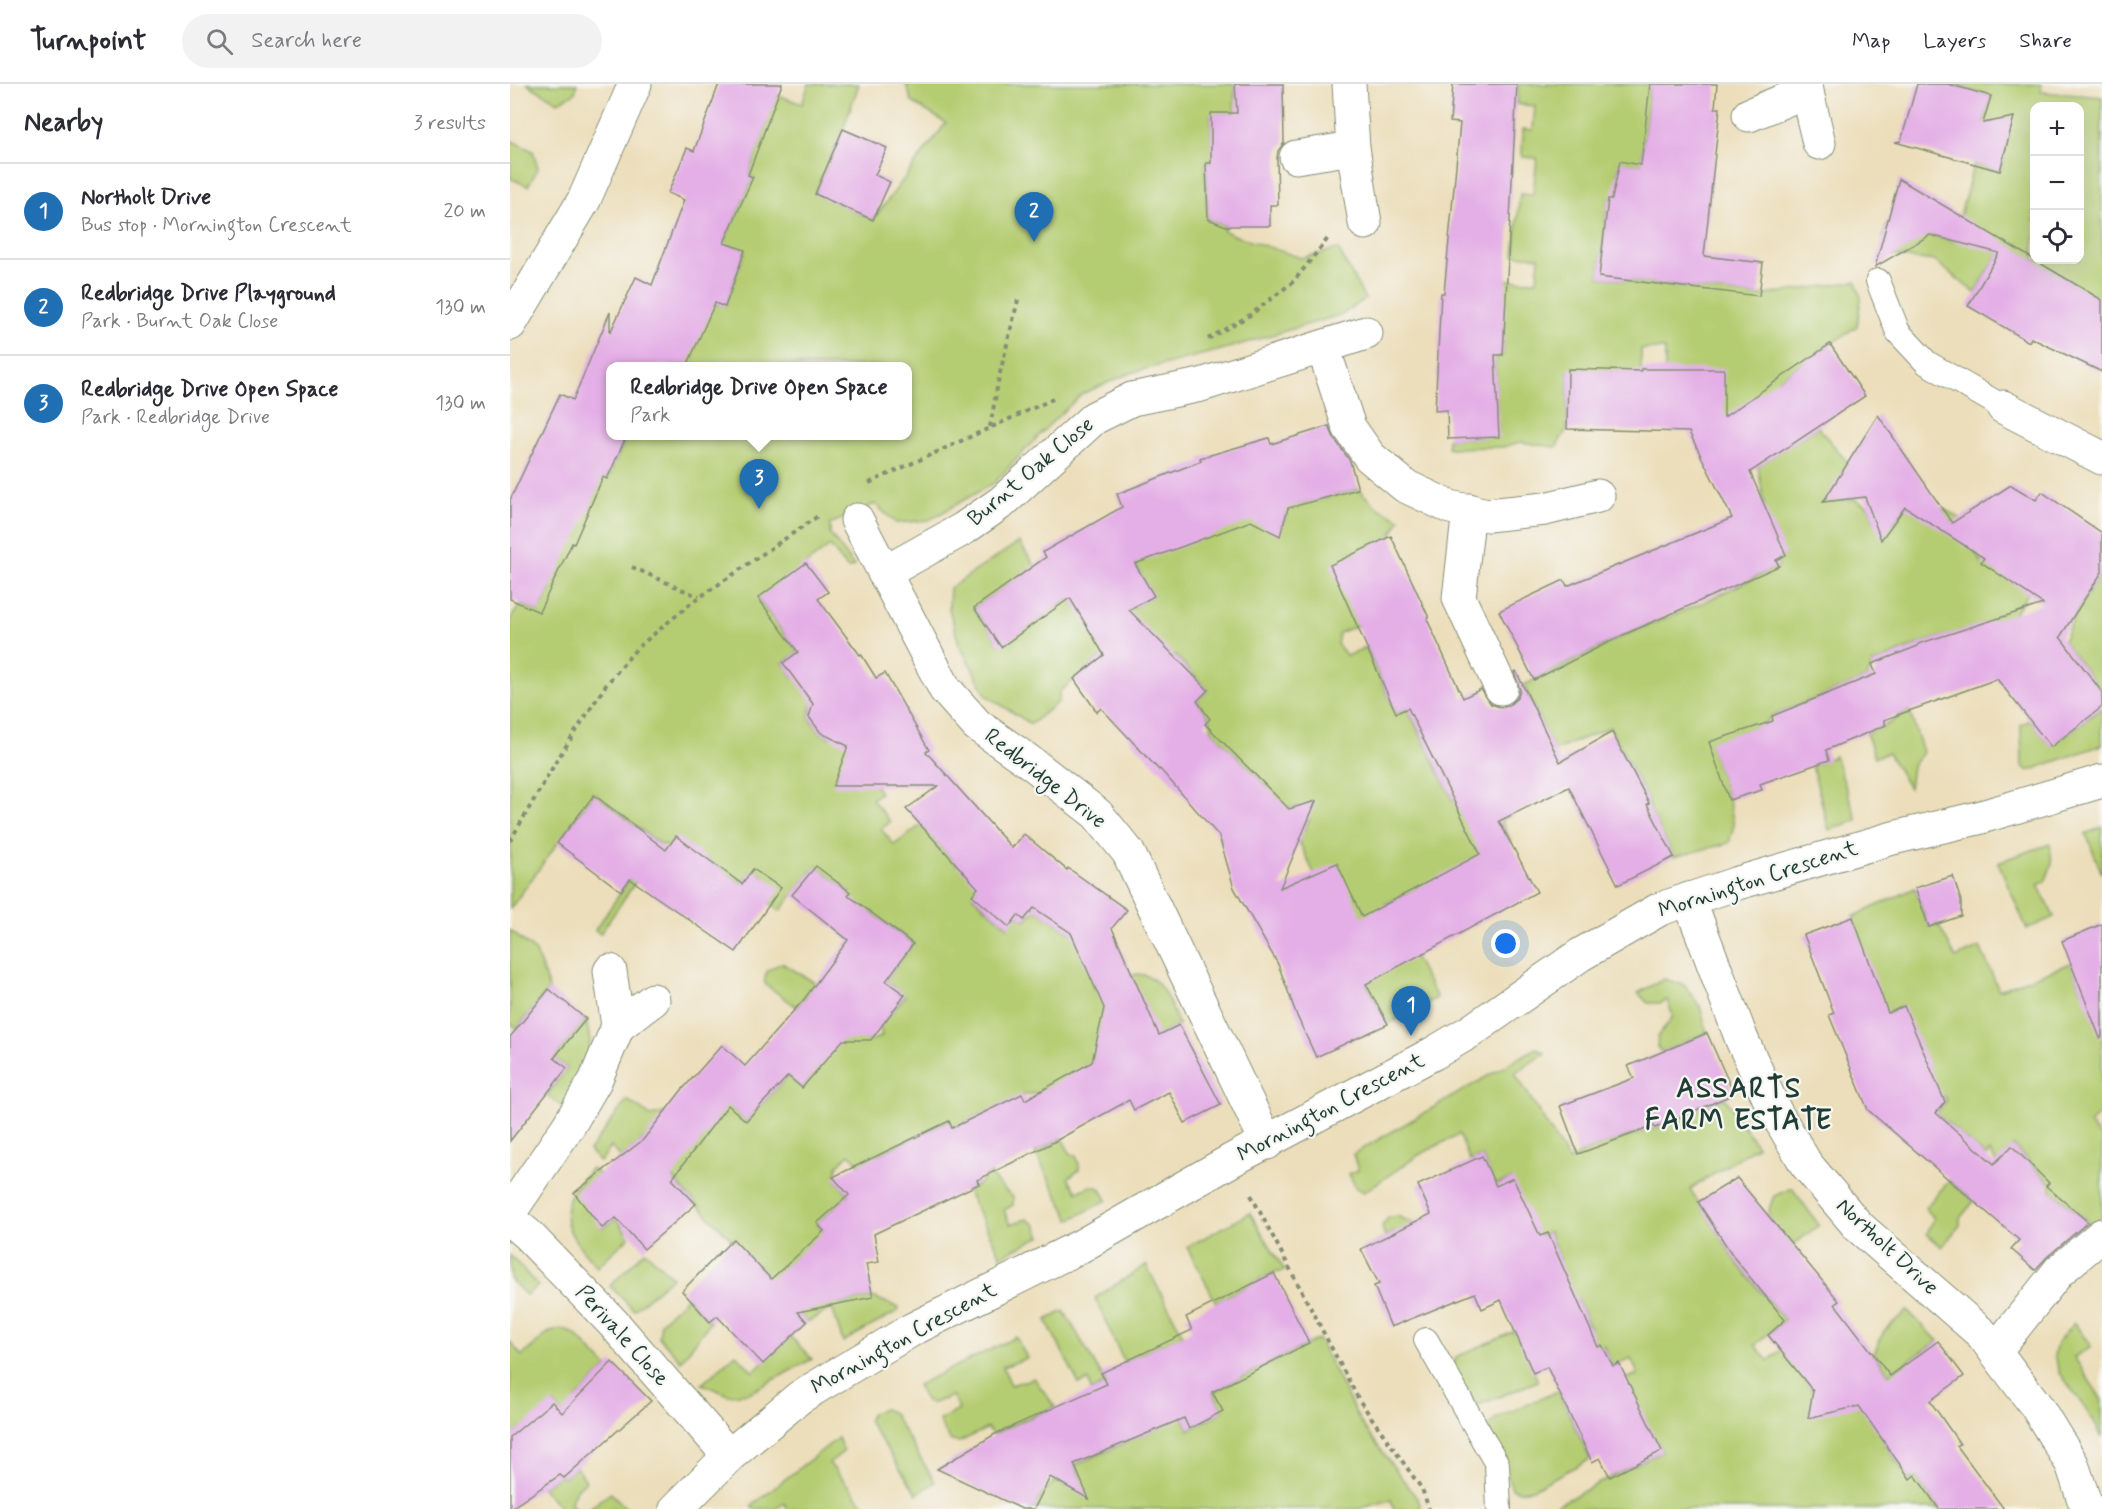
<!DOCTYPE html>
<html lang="en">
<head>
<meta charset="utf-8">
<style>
  body { margin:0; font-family:Mynerve,sans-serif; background:#f2f2f3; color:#2b2b33 }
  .controls { position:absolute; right:18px; top:18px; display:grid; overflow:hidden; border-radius:12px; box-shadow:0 6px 24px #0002 }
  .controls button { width:54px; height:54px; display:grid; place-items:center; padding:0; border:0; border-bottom:2px solid #e1e1e2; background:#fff; color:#2b2b33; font:30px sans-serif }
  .you { position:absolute; left:996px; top:860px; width:21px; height:21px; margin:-15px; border:4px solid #fff; border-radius:50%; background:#1a73e8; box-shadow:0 0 0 9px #1a73e833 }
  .badge { display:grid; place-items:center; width:39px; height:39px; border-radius:50%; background:#1f6fb2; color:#fff; font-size:20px; font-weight:700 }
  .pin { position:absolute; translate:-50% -50px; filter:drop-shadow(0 2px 3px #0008) }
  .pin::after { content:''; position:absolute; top:32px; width:21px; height:18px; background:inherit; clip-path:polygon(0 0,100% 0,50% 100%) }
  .popup { position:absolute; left:96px; top:278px; width:306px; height:78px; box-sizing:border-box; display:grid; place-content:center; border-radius:12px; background:#fff; filter:drop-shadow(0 2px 4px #0005); font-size:20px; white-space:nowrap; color:#7c7c81 }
  .popup b { font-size:22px; color:#2b2b33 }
  .popup::after { content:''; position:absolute; left:50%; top:100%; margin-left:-12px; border:12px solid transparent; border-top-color:#fff }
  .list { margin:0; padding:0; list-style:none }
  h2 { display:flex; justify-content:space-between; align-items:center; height:78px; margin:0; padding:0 24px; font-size:26px }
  h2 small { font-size:20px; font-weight:400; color:#7c7c81 }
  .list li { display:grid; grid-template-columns:39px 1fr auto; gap:18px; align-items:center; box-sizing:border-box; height:96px; padding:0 24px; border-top:2px solid #e1e1e2 }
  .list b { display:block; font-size:22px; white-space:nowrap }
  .list p { margin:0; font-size:20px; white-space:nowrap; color:#7c7c81 }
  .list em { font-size:20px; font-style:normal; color:#7c7c81 }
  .icon { flex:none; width:33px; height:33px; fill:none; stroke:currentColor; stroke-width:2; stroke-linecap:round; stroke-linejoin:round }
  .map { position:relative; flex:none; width:1592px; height:1425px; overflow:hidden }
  header { display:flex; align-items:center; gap:36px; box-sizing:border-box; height:84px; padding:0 30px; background:#fff; border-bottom:2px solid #e1e1e2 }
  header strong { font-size:28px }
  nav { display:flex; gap:33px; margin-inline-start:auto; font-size:21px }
  .search { width:420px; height:54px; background:#f2f2f3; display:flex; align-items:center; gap:15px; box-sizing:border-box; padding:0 21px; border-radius:33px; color:#7c7c81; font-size:22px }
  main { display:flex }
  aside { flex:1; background:#fff }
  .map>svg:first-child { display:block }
  .green { fill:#b5cd72; stroke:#6a8553; stroke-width:1.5; fill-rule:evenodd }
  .building { fill:#e4afe6 }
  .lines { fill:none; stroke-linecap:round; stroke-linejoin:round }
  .service-casing { stroke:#868e77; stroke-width:26 }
  .minor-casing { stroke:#868e77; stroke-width:35 }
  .tertiary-casing { stroke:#868e77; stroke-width:35 }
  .path { stroke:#868e77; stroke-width:4; stroke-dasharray:4.5 4.5; stroke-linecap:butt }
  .service { stroke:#fff; stroke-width:24 }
  .minor { stroke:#fff; stroke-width:33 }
  .tertiary { stroke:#fff; stroke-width:33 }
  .labels { text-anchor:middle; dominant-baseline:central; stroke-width:4.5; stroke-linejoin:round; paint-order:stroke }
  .street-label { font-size:22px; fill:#1f3d34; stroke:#f6f6f2 }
  .district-label { font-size:28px; font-weight:bold; letter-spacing:1.5px; fill:#1f3d34; stroke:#f6f6f2 }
</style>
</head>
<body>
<header>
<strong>Turnpoint</strong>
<div class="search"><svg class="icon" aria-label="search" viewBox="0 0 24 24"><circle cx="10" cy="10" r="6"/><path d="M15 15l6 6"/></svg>Search here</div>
<nav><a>Map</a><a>Layers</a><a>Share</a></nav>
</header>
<main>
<aside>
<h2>Nearby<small>3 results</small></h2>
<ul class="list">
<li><span class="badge">1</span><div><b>Northolt Drive</b><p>Bus stop · Mornington Crescent</p></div><em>20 m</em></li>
<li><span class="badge">2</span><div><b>Redbridge Drive Playground</b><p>Park · Burnt Oak Close</p></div><em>130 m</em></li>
<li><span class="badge">3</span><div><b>Redbridge Drive Open Space</b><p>Park · Redbridge Drive</p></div><em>130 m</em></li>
</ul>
</aside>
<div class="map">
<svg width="1592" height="1425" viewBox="0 0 1592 1425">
  <rect width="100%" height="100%" fill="#f6f6f2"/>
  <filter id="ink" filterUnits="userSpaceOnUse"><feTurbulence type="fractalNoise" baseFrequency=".0167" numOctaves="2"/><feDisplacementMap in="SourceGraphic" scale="12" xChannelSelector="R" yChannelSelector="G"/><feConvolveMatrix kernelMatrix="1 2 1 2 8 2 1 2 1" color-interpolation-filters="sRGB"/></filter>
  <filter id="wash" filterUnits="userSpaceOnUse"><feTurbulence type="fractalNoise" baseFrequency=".008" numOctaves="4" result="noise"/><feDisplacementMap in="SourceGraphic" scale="24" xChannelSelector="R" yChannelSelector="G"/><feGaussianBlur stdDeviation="1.35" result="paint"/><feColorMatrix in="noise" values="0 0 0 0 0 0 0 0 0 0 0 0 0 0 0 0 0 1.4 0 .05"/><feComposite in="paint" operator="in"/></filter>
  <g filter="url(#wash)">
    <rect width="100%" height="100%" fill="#ecdeba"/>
    <!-- green -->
    <g class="green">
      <path d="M17,0H67L65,9L48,18Z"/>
      <path d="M299,0H349L333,45L305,109L363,136L436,39L402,18L396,0H725L724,29L701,30L702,79H696L698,135L716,142L713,146L723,151L791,174L828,165L855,215L833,230L711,266L620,289L572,310L539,341L484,399L419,436L386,439L365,420L320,440V450L344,482L338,485L320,462L249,516L288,568L273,579L284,594L313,614L302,622L299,633L311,649L320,654L332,647L370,709L362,715L380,738L371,745L384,761L429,728L423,754L447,781L484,787L462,812L498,843L508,831L514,836L527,826L584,865L587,906C598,901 610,894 622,891C651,885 659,920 669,941L640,956L609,997L512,1011L442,1044L438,1037L368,1071L380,1096L374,1105L339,1070L327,1082L326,1096L339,1111L307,1139L314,1147L329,1220L363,1213L389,1224L388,1227L333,1258L322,1224L297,1238L259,1197L254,1188L173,1106L133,1056L111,1073L101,1063L90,1078L79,1067L117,1016L141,1032L154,1029L190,1057L217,1019L236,1037L278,992L292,1004L310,982L323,944C339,950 356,962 372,952L370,943L395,912L376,897L403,859L360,828L332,819L340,808L306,782L270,827L260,819L256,794L249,789L241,787L232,800L166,753L159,763L148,759L84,709L0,825V535L11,520L29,528L40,505L22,496L93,393L98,394L117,352H398V282H161L205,219L215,222L235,167L214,159L243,93L238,91L267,11L292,20Z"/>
      <path d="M1009,0H1140L1131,81L1110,78L1107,91L1116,117L1098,115L1089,193L1249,212L1346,197L1351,214L1347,242L1269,295L1233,361L1155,285V265H1131V288L1058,286L1057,345L1046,363L1010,358L993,363L938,364V355L988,352L985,274L993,271L995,196L1027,197L1029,173L1004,171L1010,110L1023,111L1027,74L1012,73L1013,45L1023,46L1025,22L1007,20Z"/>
      <path d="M1438,0H1531V8L1592,13V219L1495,159L1465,209L1425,177L1384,172L1373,153L1377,139L1443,157L1464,80L1490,87L1496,64L1468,57L1481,12ZM1524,22H1570V176H1524Z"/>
      <path d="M0,56L23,67L28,84L18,102L0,94Z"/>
      <path d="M1308,343L1338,379L1331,416L1345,415L1358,422L1365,439L1383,440L1398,419L1430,423L1459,439L1465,468L1471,478L1528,493L1500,536L1451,547L1408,560L1362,580L1357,594L1262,632L1253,641L1200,659L1219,716L1224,741L1219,759L1164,773L1141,728L1139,719L1100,643L1044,667L1014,601L1113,552L1192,519L1269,482L1266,476L1275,471L1255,425L1248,382Z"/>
      <path d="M848,405L868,424L890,435L881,452L849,541L829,549L827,560L837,572L856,563L886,629L897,624L944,718L982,700L1000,732L991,736L1001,758L875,820L927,914L878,940L856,899L785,749L795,745L799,736L790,722L773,726L710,757L709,752L759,705L702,647L700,635L687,617L698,606L665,571L651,581L592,572L549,608V617L521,640L477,612L449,560L439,525L440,504L509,458L525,482L464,524L491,562L560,514L567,525L591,512L604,535L643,512L625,479L750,431L759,446L773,442L776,431L772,417L792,420Z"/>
      <path d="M1592,488V608L1553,557L1568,525Z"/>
      <path d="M1592,624V661L1518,687L1512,682L1511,641L1520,636L1541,662Z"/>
      <path d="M1399,626L1413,668L1402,682L1399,704L1378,669L1365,673L1356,649L1376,641Z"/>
      <path d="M1325,672L1347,736L1319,746L1302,682Z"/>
      <path d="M1592,743V790L1576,750Z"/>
      <path d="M1540,760L1542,780L1535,798L1528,801L1544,833L1517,845L1488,778Z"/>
      <path d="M122,792L127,796L90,850L85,846Z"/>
      <path d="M1405,804L1419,843L1428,840L1446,874L1470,863L1489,906L1561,879L1572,907L1592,899V1028L1579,1040L1592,1055V1132L1582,1141L1541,1106L1540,1099L1503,1062L1486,1079L1480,1068L1476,1073L1426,1029L1437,1016L1410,992L1393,922L1371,932L1343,833Z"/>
      <path d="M0,846L26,868L39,905L7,944L0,939Z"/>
      <path d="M272,879L307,900L287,923L255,900C253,887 261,884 272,879Z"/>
      <path d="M1154,895L1174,901L1190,922L1197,949L1152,968L1147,962L1148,953L1163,932L1157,916L1151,919H1138L1128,909Z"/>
      <path d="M76,935L80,957L74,998L56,1026L37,1011L57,984L44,974Z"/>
      <path d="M1026,964L1035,969L1005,989L1059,1077C1085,1060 1117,1053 1146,1044C1170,1036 1192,1024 1215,1014L1247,1062L1180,1105L1230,1183L1275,1236L1245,1261L1258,1277L1288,1251L1294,1295L1303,1308L1346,1314L1398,1395L1407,1394L1429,1425H1039L1152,1367L1113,1296L1128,1290L1121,1274L1103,1282L1093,1261L1074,1267L1066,1251L1080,1244L1067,1215L1056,1220L1039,1183L1051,1177L1039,1148L1020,1156L1002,1095L985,1101L972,1072L960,1077L949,1050L909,1071L854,1108L846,1104L839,1090L848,1086L843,1070Z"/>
      <path d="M552,1054L560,1069L566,1072L569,1081V1086L558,1094L567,1108L581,1102L590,1104L597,1116L560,1136L525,1068Z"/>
      <path d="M81,1084L89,1090L92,1144L106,1134L119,1153L87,1183C70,1163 48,1143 59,1115C63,1104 74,1093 81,1084Z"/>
      <path d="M481,1089L487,1099L503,1113V1121L494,1126L500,1140L517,1135L525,1140L531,1152L491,1172L457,1106L469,1100L477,1091Z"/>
      <path d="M1439,1097L1464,1117L1450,1134V1141L1432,1163L1417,1150L1424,1134L1415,1124Z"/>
      <path d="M1282,1104L1309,1141L1275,1167C1261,1144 1252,1139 1264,1112Z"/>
      <path d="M740,1129L775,1187L764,1189L706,1218L677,1163Z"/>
      <path d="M887,1132L906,1140L899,1175L885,1148L875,1153L872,1142L878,1134Z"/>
      <path d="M135,1167L162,1193L124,1226L100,1202Z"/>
      <path d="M0,1171L28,1202L16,1211L0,1195Z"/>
      <path d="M636,1181L673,1251L614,1278L585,1214Z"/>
      <path d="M177,1213L200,1238L171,1277L149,1253L151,1238Z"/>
      <path d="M1397,1226L1428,1257L1379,1290L1364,1270L1374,1247Z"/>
      <path d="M554,1227L596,1299L581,1307L578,1296L569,1300L536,1236Z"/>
      <path d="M1564,1239L1581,1262L1564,1273L1592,1316V1354L1584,1337L1550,1289L1544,1272L1547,1259Z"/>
      <path d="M51,1245L65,1250L97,1283L66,1315L78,1329L64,1342L44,1320L0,1353V1258L12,1272L38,1249Z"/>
      <path d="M1005,1247L1028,1297L966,1322L942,1286L946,1273Z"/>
      <path d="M281,1253L302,1275L239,1309L219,1311L192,1300L226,1270L243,1288Z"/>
      <path d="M506,1253L517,1274L493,1283L501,1301L524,1294L545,1323L495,1344L483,1351L478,1344L449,1358L441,1357L433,1345L429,1336L449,1326L443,1312L423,1319L416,1318L407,1301Z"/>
      <path d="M808,1255L851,1339L909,1417L911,1425H884L881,1416L848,1425H519L525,1423L532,1410L545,1397L557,1402L571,1395L565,1381L673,1333L679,1346L713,1327L703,1308Z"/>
      <path d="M1048,1307L1080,1375L1023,1405L1009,1407L1002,1404L978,1343L986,1334Z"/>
      <path d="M374,1325L383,1329L425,1398L407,1410L358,1337L362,1329Z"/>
      <path d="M328,1354L334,1367L319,1379L358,1425H278L274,1419L266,1425H243L241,1422Z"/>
      <path d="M67,1383L76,1397C68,1403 61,1410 61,1421L68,1425H52L32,1404L50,1391L54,1394Z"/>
      <path d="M101,1409L117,1425H78Z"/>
    </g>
    <g id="blocks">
      <!-- building -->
      <g class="building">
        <path d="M209,0H272L238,91L243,93L214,159L235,166L215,223L205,219L177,282H100V351H117L97,395L93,393L64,460L62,459L29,528L0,515V416L50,310L63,316L100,228V249L126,193L142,201L174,116L158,109L177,64L184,67Z"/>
        <path d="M725,0H773L774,59L768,67L767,75L768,121H760V142H716L698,135L696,79H701V29H727Z"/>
        <path d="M943,0H1007L993,271H985L989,353L938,355L937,326L925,327L931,209H934L950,39L940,38Z"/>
        <path d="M1140,0H1207L1205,24H1210L1194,172L1253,179L1249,212L1089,193L1098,115H1102L1110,77L1131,81Z"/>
        <path d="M1407,0H1438L1481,12L1473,39L1504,33L1490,87L1385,58L1391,57Z"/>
        <path d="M333,45L377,64L365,91L380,98L363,136L305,110Z"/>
        <path d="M1389,95L1592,216V288L1521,254L1519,258L1458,222L1489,169L1420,151L1365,183Z"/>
        <path d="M1320,260L1355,312L1240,388L1276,471L1266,476L1269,482L1111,552L1024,596L989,527L1054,496L1057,502L1222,434L1179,348L1057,345L1058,285L1131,287V285H1214V333Z"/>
        <path d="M1368,331L1442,439L1501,401L1526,416L1532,408L1592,449V488L1550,553L1592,608V623L1541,663L1487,595L1374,636L1376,641L1316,666L1319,676L1250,700L1252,706L1219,716L1199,658L1263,637L1262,632L1366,590L1362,580L1408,562V560L1533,520L1471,478L1474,474L1395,423L1371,456L1355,413L1313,418Z"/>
        <path d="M819,342L824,354L840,377L848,405L778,424L770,452L741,437L625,480L644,512L619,526L698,606L687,617L700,635L695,640L779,725L806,717L770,804L827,779L852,833L970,770L898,624L886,629L820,481L881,452L919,534L917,535L953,614L971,605L981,620L990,623L999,621L1007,614L1010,606L1004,588L1006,587L1050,678L1102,648L1139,719L1137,720L1164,773L1108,801L1059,703L989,737L1027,808L856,900L878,940L806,973L787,932L768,880L724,804L709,752L650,685L649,686L591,624L587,628L564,595L594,571L560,514L491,563L464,524L536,473L533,468L612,423L607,410L691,377L690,374L759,354L761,360Z"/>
        <path d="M296,479L318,508L308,515L350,571L351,570L366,594L375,589L419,666L416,668L502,764L514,750L557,786L558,784L617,826L602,844L649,951L669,941L711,1021L675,1039L659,1008L624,1026L619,1016L540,1060L467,1096L469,1100L364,1150L369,1178L356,1180L363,1213L288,1228L297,1238L253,1280L207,1232L200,1238L172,1207L223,1155L261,1195L314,1147L307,1139L339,1111L323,1093L439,1037L442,1044L512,1010L515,1016L582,978L594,924L561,849L524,824L514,836L508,831L499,843L462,811L468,804L396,725L428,702H323L338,662L311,649L299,633L303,620L273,579L288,568L248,514Z"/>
        <path d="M84,711L156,766L166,752L232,800L243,785L271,804L226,868L120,795L111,807L47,759Z"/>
        <path d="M306,782L340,808L338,811L403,860L376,897L395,911L361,956H333L292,1004L278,992L236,1037L218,1021L162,1095L186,1120L134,1165L106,1134L92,1144L64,1109L133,1056L171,1007L212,961L235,982L295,914L338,856L282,811Z"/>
        <path d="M1443,792L1451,817V832L1419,843L1405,804Z"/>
        <path d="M1343,833L1378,929L1394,922L1435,1018L1426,1029L1484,1080L1502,1062L1539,1099L1536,1102L1578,1138L1537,1173L1525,1186L1501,1165L1509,1156L1358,1026L1319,931L1324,929L1294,851Z"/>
        <path d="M1592,840V953L1590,954L1552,857Z"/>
        <path d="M39,905L76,935L44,974L57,984L0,1057V953Z"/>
        <path d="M1197,949L1224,1010L1145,1044L1144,1042L1068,1070L1050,1022L1124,994L1118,982Z"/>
        <path d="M972,1072L986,1102L1003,1094L1030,1152L1038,1149L1088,1263L1092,1261L1103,1282L1109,1279L1152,1367L1100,1393L1090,1374L1082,1378L1037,1283L1023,1289L991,1216L972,1225L965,1209L881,1243L864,1202L869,1200L851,1165L921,1130L908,1101Z"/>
        <path d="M1227,1094L1329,1217L1325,1220L1380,1292L1428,1257L1454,1292L1420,1317L1450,1360L1447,1362L1494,1425H1429L1405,1391L1400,1395L1349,1322L1298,1334L1303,1307L1258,1251L1275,1236L1225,1175L1188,1118Z"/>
        <path d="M764,1189L799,1259L702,1308L713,1327L679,1345L674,1334L564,1380L579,1415L540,1393L524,1425H512L427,1385L485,1350L597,1300L591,1289L682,1246L676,1233Z"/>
        <path d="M102,1278L141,1317L54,1394L50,1391L0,1425V1353L42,1318L52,1329Z"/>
      </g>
    </g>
  </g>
  <g filter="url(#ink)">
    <use href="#blocks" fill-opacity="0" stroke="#868e77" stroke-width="1.5"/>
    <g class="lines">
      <defs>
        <g id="service">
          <path d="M1368,197L1388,248L1417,279L1493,323"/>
          <path d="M916,1256L987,1380L989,1425"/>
        </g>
        <g id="minor">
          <path d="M839,0L843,64L855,139"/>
          <path d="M1295,0L1309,59"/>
          <path d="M1239,31L1297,7"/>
          <path d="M786,73L843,64"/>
          <path d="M0,240L74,116L125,0"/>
          <path d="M813,263L839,343L860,373L895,402L940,423L978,431L1035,425L1088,412"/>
          <path d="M1493,323L1592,374"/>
          <path d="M959,426L949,514L991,604"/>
          <path d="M347,436L435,605L467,641L524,681L587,730L618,768L757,1059"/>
          <path d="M374,489L453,445L492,418L584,334L622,315L691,301L856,249"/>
          <path d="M1179,815L1232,956L1265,1027L1296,1080L1348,1142L1472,1250L1527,1323L1562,1380L1577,1425"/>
          <path d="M108,942L143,916"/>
          <path d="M0,1128L59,1041L85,997L108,942L100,887"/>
          <path d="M0,1136L17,1150L104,1240L219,1372"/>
          <path d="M1485,1267L1549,1187L1592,1151"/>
        </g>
        <path id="tertiary" d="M166,1425L219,1372L290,1313L403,1245L571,1162L722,1076L924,969L961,947L1070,871L1150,825L1228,799L1383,754L1468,734L1592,697"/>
      </defs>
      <!-- service casing -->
      <use href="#service" class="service-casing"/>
      <!-- minor casing -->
      <use href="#minor" class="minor-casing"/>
      <!-- tertiary casing -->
      <use href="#tertiary" class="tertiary-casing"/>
      <!-- path -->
      <g class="path">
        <path d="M698,255L740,231L784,197L819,153"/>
        <path d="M480,343L489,293L508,216"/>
        <path d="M359,399L543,315"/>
        <path d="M122,483L189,513"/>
        <path d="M0,757L47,676L96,601L126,565L180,520L308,432"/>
        <path d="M741,1111L849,1316L912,1405L919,1425"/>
      </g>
      <!-- service -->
      <use href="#service" class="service"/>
      <!-- minor -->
      <use href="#minor" class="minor"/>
      <!-- tertiary -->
      <use href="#tertiary" class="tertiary"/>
    </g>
  </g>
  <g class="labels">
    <!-- street labels -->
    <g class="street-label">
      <text transform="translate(521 388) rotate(-40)">Burnt Oak Close</text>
      <text transform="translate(535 695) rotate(38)">Redbridge Drive</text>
      <text transform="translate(1248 796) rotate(-18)">Mornington Crescent</text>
      <text transform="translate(821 1024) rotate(-28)">Mornington Crescent</text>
      <text transform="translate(1377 1163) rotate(43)">Northolt Drive</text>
      <text transform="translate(112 1252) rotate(48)">Perivale Close</text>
      <text transform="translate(394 1255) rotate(-29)">Mornington Crescent</text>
    </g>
    <!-- district labels -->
    <g class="district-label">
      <text x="1229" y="1005">ASSARTS<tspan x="1229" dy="32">FARM ESTATE</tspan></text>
    </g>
  </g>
</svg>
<div class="controls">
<button>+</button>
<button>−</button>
<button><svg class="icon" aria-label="locate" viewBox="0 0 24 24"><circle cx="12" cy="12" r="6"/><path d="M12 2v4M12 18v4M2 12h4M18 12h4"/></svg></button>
</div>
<div class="you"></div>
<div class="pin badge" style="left:901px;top:952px">1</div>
<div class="pin badge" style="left:524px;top:158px">2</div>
<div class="pin badge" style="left:249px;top:425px">3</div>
<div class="popup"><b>Redbridge Drive Open Space</b>Park</div>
</div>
</main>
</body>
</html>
